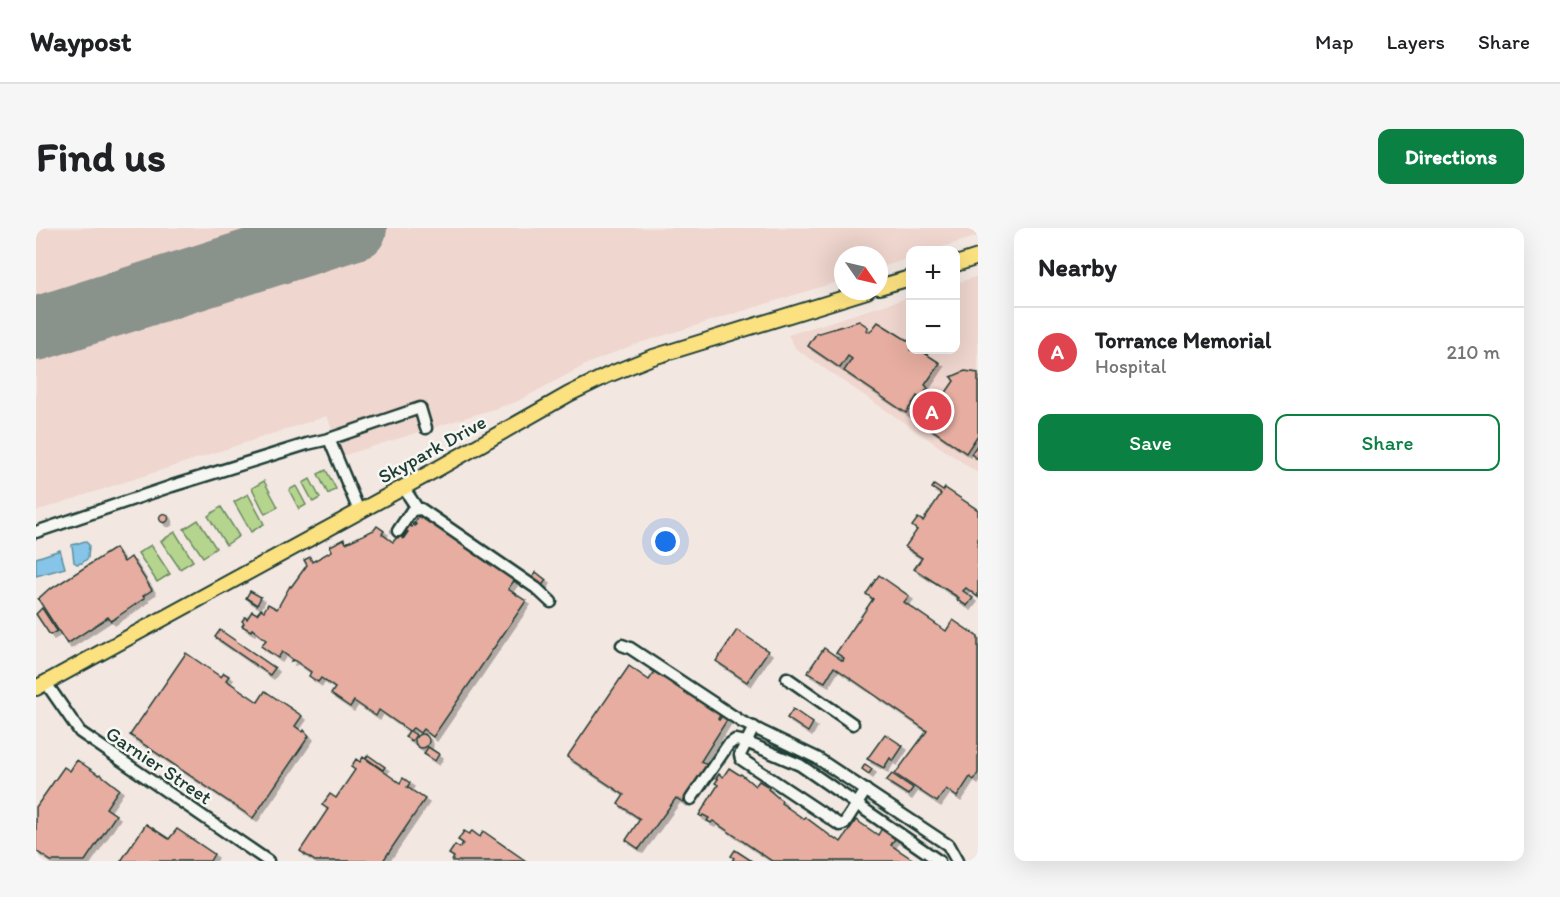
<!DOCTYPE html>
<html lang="en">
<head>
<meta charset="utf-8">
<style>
  body { margin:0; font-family:Itim,sans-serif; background:#f6f6f6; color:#202124 }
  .controls { position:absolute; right:18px; top:18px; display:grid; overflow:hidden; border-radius:12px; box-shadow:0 6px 24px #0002 }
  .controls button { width:54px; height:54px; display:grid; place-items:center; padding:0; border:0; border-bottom:2px solid #e0e0e0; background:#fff; color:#202124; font:30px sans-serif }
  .compass { position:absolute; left:798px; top:18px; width:54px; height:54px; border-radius:50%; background:#fff; box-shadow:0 6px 24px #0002; rotate:124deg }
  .you { position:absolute; left:630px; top:314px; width:21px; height:21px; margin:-15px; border:4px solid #fff; border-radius:50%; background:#1a73e8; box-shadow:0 0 0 9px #1a73e833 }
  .badge { display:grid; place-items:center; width:39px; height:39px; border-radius:50%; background:#0b8043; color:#fff; font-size:20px; font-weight:700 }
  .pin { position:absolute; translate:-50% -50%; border:3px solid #fff; box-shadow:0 2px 6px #0006 }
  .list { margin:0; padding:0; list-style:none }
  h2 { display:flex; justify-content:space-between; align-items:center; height:78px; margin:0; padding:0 24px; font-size:26px }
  h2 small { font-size:20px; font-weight:400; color:#757577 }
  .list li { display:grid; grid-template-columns:39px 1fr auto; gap:18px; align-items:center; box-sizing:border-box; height:90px; padding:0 24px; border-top:2px solid #e0e0e0 }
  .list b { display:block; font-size:22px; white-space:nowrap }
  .list p { margin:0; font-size:20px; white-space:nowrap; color:#757577 }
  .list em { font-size:20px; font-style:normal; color:#757577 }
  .actions { display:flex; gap:12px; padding:18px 24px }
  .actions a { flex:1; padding:14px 0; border:2px solid #0b8043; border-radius:12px; text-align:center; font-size:21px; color:#0b8043 }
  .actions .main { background:#0b8043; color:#fff }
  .map { position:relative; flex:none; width:942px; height:633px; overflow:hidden; border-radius:12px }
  header { display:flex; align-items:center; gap:36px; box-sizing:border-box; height:84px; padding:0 30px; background:#fff; border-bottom:2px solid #e0e0e0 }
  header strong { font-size:28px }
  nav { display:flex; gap:33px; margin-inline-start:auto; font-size:21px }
  .intro { display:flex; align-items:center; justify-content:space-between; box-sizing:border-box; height:144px; padding:0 36px }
  h1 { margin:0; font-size:42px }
  .button { padding:15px 27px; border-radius:12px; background:#0b8043; color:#fff; font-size:21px; font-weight:700 }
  main { display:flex; gap:36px; padding:0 36px }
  aside { flex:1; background:#fff; border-radius:12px; box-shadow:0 6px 24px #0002 }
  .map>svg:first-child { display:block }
  .built { fill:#efd6ce }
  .green { fill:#b5d58e; stroke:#6a8961; stroke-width:1.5 }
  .water { fill:#86c5e7; stroke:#5d8f9f; stroke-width:1.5 }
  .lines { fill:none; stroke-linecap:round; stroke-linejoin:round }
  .taxiway { stroke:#89928b; stroke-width:26 }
  .runway { stroke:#89928b; stroke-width:64 }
  .building { fill:#e6ada0; stroke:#1f3d34; stroke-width:1.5; filter:url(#shadow) }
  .minor-casing { stroke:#1f3d34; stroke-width:15 }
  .major-casing { stroke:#1f3d34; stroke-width:18 }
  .minor { stroke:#f6f6f2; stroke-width:10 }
  .major { stroke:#fbe180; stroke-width:14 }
  .labels { text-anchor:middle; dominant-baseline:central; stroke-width:5; stroke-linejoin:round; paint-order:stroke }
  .street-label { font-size:20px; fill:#1f3d34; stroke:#f6f6f2 }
</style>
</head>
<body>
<header>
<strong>Waypost</strong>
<nav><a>Map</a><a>Layers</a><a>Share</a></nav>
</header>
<div class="intro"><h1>Find us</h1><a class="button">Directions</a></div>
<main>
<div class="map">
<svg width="942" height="633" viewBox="0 0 942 633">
  <defs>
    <filter id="shadow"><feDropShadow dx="4" dy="4" stdDeviation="0" flood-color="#0004"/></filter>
  </defs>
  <rect width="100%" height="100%" fill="#f3e7e2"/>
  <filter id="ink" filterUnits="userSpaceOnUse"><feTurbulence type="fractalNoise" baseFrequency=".0167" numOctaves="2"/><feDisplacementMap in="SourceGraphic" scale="12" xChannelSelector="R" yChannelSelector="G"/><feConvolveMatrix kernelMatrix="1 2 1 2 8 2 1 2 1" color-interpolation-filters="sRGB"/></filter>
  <g filter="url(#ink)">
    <!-- built -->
    <g class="built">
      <path d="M0,0H942V8L897,22H874V30L843,40V27H807V52L597,117L553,135L480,174L306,228L291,188L0,283Z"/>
      <path d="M942,48V245L760,121L752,107L874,69V122H920V55Z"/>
    </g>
    <!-- green -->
    <g class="green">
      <path d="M290,242L300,261L292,266L282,246Z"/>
      <path d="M274,251L284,270L277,274L267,255Z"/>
      <path d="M228,253L242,279L229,286L216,260Z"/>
      <path d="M260,258L270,277L263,281L253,262Z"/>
      <path d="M212,266L228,296L215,304L198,274Z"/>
      <path d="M185,279L203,308L190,317L172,288Z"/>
      <path d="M162,292L180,320L167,329L148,301Z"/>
      <path d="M139,304L157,333L144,341L125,313Z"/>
      <path d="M115,317L134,346L121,354L102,325Z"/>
    </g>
    <!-- water -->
    <g class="water">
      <path d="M49,313L53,317L52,330L46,335L41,336L38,334L36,317Z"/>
      <path d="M24,322L29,340L0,348V330Z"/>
    </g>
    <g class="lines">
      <!-- taxiway -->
      <path class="taxiway" d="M260,19L285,0"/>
      <!-- runway -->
      <path class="runway" d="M0,101L319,0"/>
    </g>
    <!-- building -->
    <g class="building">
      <path d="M823,93L832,99L830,102L834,104L842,94L874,114V122H884L904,135L889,157L892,160L884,170L881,168L870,185L808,143L816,131L812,128L804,140L772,118L780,106Z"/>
      <path d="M929,143L942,145V207L930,225L888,196L918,153L915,149Z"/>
      <path d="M942,216V231L935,226Z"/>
      <path d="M898,257L907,263L909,260L942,282V369L930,360L927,363L937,370L931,378L921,372L923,370L878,341L886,330L869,319L881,302L876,298L882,290L887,293L905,266L896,260Z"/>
      <circle cx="128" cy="290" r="4.5"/>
      <path d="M383,288L403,301L405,299L480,350L472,361L490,373L397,509L387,501L384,505L377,500L374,503L380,507L376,513L369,509L373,503L343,482L340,488L318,473L314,479L295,466L299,460L285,450L282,454L273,448L275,444L258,432L255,433L256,431L246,424L242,430L225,418L230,412L216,401L215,403L206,398L208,395L206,393L209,389L211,391L216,383L221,386L225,381L228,383L232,376L241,381L254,358L255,359L271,337L268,332L274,329L276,334L296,323L294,318L308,311L310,315L338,302L341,298L348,303L346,306L357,314L367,302L370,304L366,310L367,311L372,304L369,302L372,297L376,299L377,296L379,298L380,296L378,295Z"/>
      <path d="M79,320L88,334L95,329L116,362L107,368L109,370L75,393L72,389L31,416L2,371L14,360L15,361Z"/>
      <path d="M500,344L510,352L505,359L495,352Z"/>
      <path d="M843,347L873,368L868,374L910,403L917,392L942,409V545L938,552L934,549L921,569L910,561L901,574L859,546L891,503L798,439L789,454L771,445L788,420L807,433L808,430L800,425L837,371L830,366Z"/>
      <path d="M214,363L225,369L221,377L210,370Z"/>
      <path d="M6,380L21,403L14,407L0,386Z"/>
      <path d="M184,402L239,440L234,447L179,409Z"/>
      <path d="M701,402L732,423L711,454L680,433Z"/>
      <path d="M150,425L185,449L188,445L193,448L190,452L222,474L229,463L266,488L259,498L267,504L268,502L273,508L217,590L94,507Z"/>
      <path d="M593,438L613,452L619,443L684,487L682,491L683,492L686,488L691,492L665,533L672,538L647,574L640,570L603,621L590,612L604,591L582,576L588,567L531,529Z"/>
      <path d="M757,481L777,495L772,504L751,490Z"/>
      <path d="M849,506L867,518L857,533L854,530L848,540L831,531Z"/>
      <circle cx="386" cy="513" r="7"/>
      <path d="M392,519L403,526L399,533L388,526Z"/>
      <path d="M332,527L349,539L347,542L330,530Z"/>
      <path d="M327,529L364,555L367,550L374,555L371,559L389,571L347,633H279L264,623L292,581L286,577L294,566L300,570L319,542L315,539L320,531L324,534Z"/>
      <path d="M41,532L63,547L64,546L83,561L70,580L80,587L49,633H15L0,623V579L28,539L34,543Z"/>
      <path d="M829,536L836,541L833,546L826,541Z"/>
      <path d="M693,540L704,547L705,546L719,558L723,553L733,559L732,561L746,573L745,575L768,591L769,589L800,612L801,611L805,614L820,592L842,607L846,600L860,609L855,617L879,633H736L677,593L675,595L671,593L673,590L667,587L666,589L663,587L682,557L679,555L682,551L680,550L683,546L687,549Z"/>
      <path d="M856,546L877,560L872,567L850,553Z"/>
      <path d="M110,596L133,611L141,601L178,626L174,633H85Z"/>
      <path d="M428,603L433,606L436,603L444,609L447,603L490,633H416L418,629L413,626L419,617L424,620L427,615L422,612Z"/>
      <path d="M699,622L716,633H696L698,630L695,628Z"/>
    </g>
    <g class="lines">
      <defs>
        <g id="minor">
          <path d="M293,211L384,180L390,200"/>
          <path d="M367,259L381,280"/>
          <path d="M362,303L376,282L385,281L500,360L515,374"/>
          <path d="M0,304L136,258L271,216L293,211L323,283"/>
          <path d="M586,417L594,420L706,494L781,530L912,617L921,633"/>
          <path d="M751,450L817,496"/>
          <path d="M10,455L44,504L232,633"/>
          <path d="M718,499L704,527L705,531L804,597L808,596L830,562"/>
          <path d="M655,571L692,517L699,512L710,514L764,537L903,633"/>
        </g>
        <g id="major">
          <path d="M920,36L942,29"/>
          <path d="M843,59L874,50"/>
          <path d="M0,460L403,240L533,166L572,147L614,130L831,63"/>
        </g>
      </defs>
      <!-- minor casing -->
      <use href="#minor" class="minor-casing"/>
      <!-- major casing -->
      <use href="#major" class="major-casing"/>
      <!-- minor -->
      <use href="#minor" class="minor"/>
      <!-- major -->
      <use href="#major" class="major"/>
    </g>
  </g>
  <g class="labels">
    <!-- street labels -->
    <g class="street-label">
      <text transform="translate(396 221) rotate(-29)">Skypark Drive</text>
      <text transform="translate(123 537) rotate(34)">Garnier Street</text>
    </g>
  </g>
</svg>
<div class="controls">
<button>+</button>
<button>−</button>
</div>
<svg class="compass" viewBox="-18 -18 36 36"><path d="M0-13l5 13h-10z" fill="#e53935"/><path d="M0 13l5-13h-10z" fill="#757577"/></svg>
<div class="you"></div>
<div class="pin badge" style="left:896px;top:183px;background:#e0444e">A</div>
</div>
<aside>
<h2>Nearby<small></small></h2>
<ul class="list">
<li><span class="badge" style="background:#e0444e">A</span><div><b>Torrance Memorial</b><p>Hospital</p></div><em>210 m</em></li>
</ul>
<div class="actions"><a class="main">Save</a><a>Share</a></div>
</aside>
</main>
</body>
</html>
